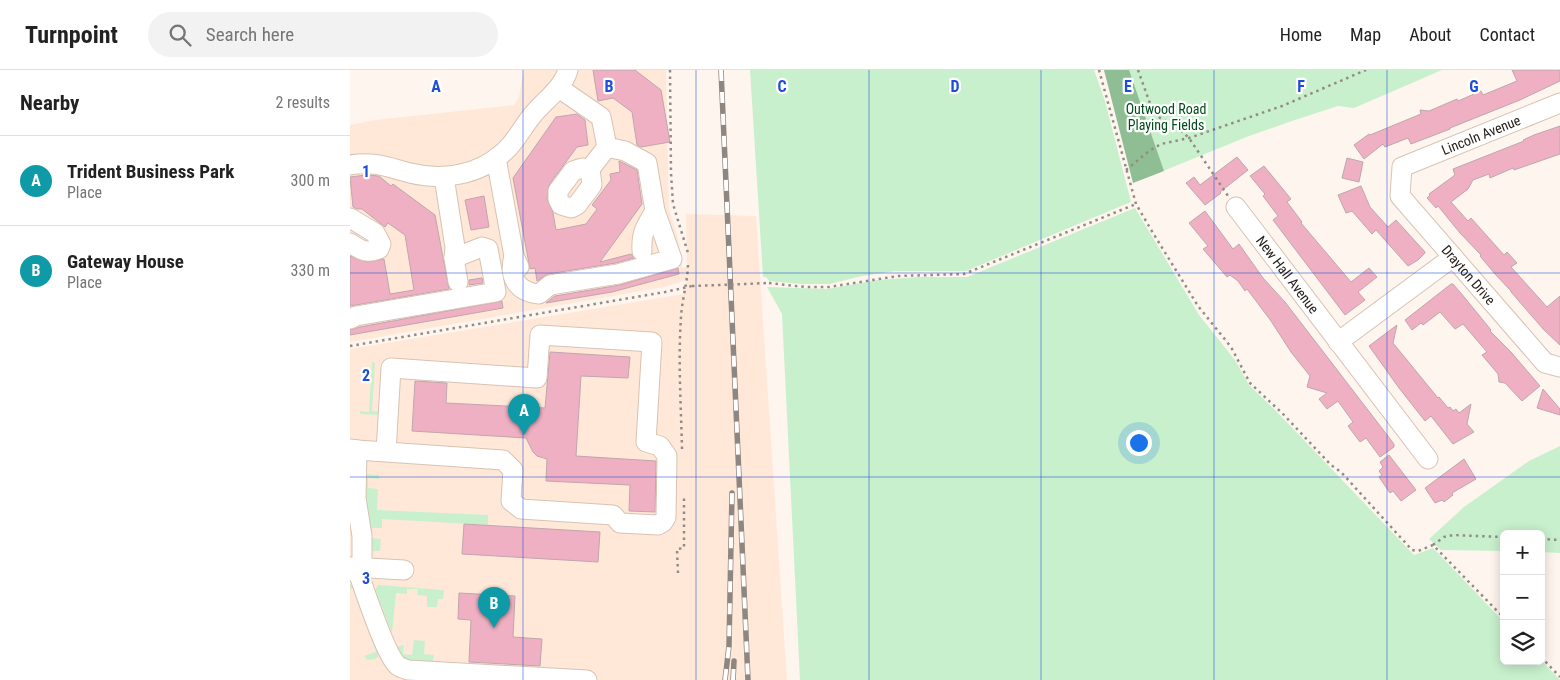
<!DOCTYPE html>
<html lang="en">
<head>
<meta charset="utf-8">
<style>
  body { margin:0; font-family:"Roboto Condensed",sans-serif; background:#f2f2f2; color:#222 }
  .controls { position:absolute; right:15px; bottom:15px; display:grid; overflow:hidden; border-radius:8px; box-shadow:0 2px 12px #0003 }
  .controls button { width:45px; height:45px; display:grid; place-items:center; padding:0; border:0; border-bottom:1px solid #e0e0e0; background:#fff; color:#222; font:25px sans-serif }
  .you { position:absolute; left:788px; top:372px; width:18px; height:18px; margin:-12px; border:4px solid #fff; border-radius:50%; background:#1a73e8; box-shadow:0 0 0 8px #1a73e833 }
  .badge { display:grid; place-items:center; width:32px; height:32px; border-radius:50%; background:#bc2f24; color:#fff; font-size:16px; font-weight:700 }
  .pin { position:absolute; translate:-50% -41px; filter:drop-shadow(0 1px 2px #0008) }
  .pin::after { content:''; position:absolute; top:26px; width:18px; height:15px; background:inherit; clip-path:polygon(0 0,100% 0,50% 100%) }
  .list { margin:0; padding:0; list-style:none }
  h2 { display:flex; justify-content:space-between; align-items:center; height:65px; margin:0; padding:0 20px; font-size:21px }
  h2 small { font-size:16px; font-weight:400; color:#767676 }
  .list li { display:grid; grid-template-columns:32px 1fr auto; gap:15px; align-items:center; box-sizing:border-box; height:90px; padding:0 20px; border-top:1px solid #e0e0e0 }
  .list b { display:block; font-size:19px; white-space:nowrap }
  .list p { margin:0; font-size:16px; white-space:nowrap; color:#767676 }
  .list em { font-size:16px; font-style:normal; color:#767676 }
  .icon { flex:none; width:28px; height:28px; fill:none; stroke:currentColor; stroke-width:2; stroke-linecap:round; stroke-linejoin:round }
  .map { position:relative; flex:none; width:1210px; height:610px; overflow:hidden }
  header { display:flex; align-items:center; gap:30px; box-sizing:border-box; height:70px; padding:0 25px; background:#fff; border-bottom:1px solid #e0e0e0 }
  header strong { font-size:24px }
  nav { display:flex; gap:28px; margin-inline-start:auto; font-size:18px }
  .search { width:350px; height:45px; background:#f2f2f2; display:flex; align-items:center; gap:12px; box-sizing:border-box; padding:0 18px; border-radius:28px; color:#767676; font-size:19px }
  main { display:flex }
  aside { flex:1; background:#fff }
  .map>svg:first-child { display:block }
  .built { fill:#ffe8d8 }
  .green { fill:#c8f0cd }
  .forest { fill:#8fbe95 }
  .building { fill:#efb0c3; stroke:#c0a6ad }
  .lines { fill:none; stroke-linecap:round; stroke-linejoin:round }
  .minor-casing { stroke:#d7c3b3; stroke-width:21 }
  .path { stroke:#938b85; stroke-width:2.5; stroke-dasharray:2.5 4; stroke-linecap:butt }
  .minor { stroke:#fff; stroke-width:19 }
  .rail-casing { stroke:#8e8680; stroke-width:5.5 }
  .rail { stroke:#fff; stroke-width:4; stroke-dasharray:11; stroke-linecap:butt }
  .path-bridge { stroke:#938b85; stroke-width:2.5; stroke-dasharray:2.5 4; stroke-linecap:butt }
  .grid { fill:none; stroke:#1d4ed8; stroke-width:1; stroke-opacity:0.55 }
  .labels { text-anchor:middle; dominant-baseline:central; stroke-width:4.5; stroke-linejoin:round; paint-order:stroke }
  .park-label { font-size:14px; fill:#004d1a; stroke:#fff }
  .street-label { font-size:14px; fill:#27201a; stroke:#fff }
  .grid-label { font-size:16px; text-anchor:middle; font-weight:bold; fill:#1d4ed8; stroke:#fff; stroke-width:4.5; stroke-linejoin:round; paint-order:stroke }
</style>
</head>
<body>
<header>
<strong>Turnpoint</strong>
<div class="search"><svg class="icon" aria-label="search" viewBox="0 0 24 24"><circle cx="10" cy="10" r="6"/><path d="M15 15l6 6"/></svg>Search here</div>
<nav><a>Home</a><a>Map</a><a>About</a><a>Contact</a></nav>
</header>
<main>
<aside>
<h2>Nearby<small>2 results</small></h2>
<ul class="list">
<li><span class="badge" style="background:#0f9aa8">A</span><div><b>Trident Business Park</b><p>Place</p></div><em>300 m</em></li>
<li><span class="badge" style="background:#0f9aa8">B</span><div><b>Gateway House</b><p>Place</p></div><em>330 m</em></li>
</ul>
</aside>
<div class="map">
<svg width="1210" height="610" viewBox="0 0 1210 610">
  <rect width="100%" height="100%" fill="#fef5ef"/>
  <!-- built -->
  <path class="built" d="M174,0H316L319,139L329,172L332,198L337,197L336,144L406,146L437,610H0V279L334,224L337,210L314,217L0,272V55L25,50L164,35L169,27Z"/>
  <!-- green -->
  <g class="green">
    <path d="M400,0H744L755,31L781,132L616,201H546L512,206L480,214H451L419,211L416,207H413Z"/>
    <path d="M754,0H1092L1004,38L988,36L939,52L899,66L791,110L763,31Z"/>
    <path d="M785,138L849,245L885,290L899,315L926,341L1064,485L1083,478L1154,552V591L1191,590L1210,610H450L432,244L417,217L477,219L528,210L569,207H617Z"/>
    <path d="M22,292L25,293L22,341L31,342V345L10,344V341L19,342Z"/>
    <path d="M1210,376V483L1191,482V464H1154V481L1091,480L1079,469L1114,437L1179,391Z"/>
    <path d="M14,404L29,405V409L18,408V418L28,419L27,440L138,445V455L32,449V458H22L21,468L31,469L30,481H23L16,447Z"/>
    <path d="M0,514L4,518L28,582V587L25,589L18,590L14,586L26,582L3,518L0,519Z"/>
    <path d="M28,515L94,520L93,529H88L87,537H77V526L67,525L68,519H57V524L46,523L42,563L25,520Z"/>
    <path d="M64,570L75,571L74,584L84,585L82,593L56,591L50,584L47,577L54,575L53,584L62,585Z"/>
  </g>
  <!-- forest -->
  <path class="forest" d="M754,0H779L814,101L783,113Z"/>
  <!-- building -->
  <g class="building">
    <path d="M243,0H285L311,20L320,72L291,77L287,75L282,42L263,28L248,31Z"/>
    <path d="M1162,0H1210V11L1170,30L1100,58V59L1061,74L1058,68L1035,77L1033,74L1014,89L1004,75L1019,64L1020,65L1071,44L1070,40L1079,41L1107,29L1108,31L1131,21L1133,25L1167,11Z"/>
    <path d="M227,44L235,50L238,75L227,77L199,115L197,129L203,143L206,160L236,154L247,139L242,135L261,110L260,104L270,102L269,91L287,100L292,134L250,192L281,184L284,188L266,193L198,204L187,211L185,198L180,199L163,108L206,47Z"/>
    <path d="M1210,56V84L1164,100L1163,98L1140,108L1139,104L1123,110L1118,119L1101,132L1118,151L1121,148L1154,185L1157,182L1167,193L1161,197L1197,237L1210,226V275L1194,260L1161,222V221L1145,204L1130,186L1131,185L1110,163L1088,136L1086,138L1077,128L1080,125L1079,124L1105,105L1103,99L1174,71L1173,70L1184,65Z"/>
    <path d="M887,87L898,100L870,122L871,123L855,135L836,113L844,107L850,115Z"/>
    <path d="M997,88L1013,92L1009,112L992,108Z"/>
    <path d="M914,96L941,129L937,132L952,152L951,153L1001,212L1019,198L1027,207L1008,222L1015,230L995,245L923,150L928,146L913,126L915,124L900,106Z"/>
    <path d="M16,105L29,106L41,116L43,114L85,145L99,219L0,236V186L17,192L34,189L40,224L64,220L55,165L38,153L35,157L12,139H7L3,137L0,107Z"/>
    <path d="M1011,116L1020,137L1038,157L1046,150L1075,182V183L1068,190L1058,196L1026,160L1022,164L1002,141L996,143L988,125Z"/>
    <path d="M134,126L139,157L121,160L115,130Z"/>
    <path d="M855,141L883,179L889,174L913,208L935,232L1044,374V377L1030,387L1016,368L1010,372L998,356L1003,352L988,331L977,339L969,329L977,323L957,317L960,306L941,282L921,251L897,219L895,221L888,211L880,205L877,207L853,179L858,176L839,153Z"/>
    <path d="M328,198L329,204L262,222L196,233L205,226L270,215Z"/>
    <path d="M132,208L133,213L119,215V210Z"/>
    <path d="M1101,214H1103L1115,228L1141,260L1140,261L1161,282L1190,316L1172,331L1155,313L1149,312L1148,304L1132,285L1137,282L1113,254L1105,259L1090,242L1073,255L1071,253L1062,260L1055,250Z"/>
    <path d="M152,231L153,238L0,265V260L10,257Z"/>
    <path d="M1047,255L1043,273L1088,328L1089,327L1098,338L1100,337L1103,341L1106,339L1109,343L1121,334L1117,354L1124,362L1103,374L1081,346L1075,351L1049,318L1019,276Z"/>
    <path d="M200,282L280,287L278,308L231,306L226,386L306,391L305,442L279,441L280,415L196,411L197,389L187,386L183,382L176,368L62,361L65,311L97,313L96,333L195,338Z"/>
    <path d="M1193,319L1210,339V345L1187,338Z"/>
    <path d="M1039,385L1066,420L1051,431L1043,421L1040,423L1029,407L1032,405L1029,401L1033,397L1030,392Z"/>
    <path d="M1114,389L1126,409L1102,423L1103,425L1094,432L1092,430L1085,433L1075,418Z"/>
    <path d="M114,454L250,462L248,492L112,484Z"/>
    <path d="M109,523L165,526L163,567L192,569L190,596L119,592L121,550L108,549Z"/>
  </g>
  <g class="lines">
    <defs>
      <g id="minor">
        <path id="s1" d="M1210,33L1052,97L1050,126L1195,293L1210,297"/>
        <path d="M146,88L164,186L169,197"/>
        <path d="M0,95C24,91 37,97 60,103C93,111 130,105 155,81C166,71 172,58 181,47C193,31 212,20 218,0"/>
        <path d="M240,99L232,98L223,101L208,121V129L211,135L221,138L227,135L242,115L240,99L257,77"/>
        <path d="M94,107L105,177L104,188L108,212"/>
        <path id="s2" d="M886,137L1078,389"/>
        <path d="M0,148L25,163L31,174L29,179C17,184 10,180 0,173"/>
        <path d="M292,181C291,162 296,156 305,141"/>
        <path d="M164,186C158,207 167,222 189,224L200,215L268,204L322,189L305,141L297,93L275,81L257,77L251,47L209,18"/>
        <path d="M0,249L6,246L146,222L138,179L132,177L104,188"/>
        <path d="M988,272L1103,187"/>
        <path d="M0,379L7,380L6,428L12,466V498"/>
        <path d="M7,380L153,390L163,400L161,431L171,439L263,445L270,453L308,455L313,452L316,447L317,386L310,376L296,372L302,272L190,265L187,308L41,298L36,382"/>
        <path d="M1,497L54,500"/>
        <path d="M0,498L9,505C16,524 35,583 47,595C50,598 54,598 58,600L237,610"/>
      </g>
    </defs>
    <!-- minor casing -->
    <use href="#minor" class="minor-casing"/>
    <!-- path -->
    <g class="path">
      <path d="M320,0L321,103L323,134L338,183"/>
      <path d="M749,0L786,134L803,163L848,236L881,277L900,313L933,344L981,395L991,402L1062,480L1068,481L1083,475L1154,548"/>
      <path d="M788,0L802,39L810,48L826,56L839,68L878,126"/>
      <path d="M776,100L799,81L811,74L839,68L932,36L1016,0"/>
      <path d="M419,213L455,217H479L548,206L614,204L786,134"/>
      <path d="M0,276L315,222L342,216"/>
      <path d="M332,379C331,335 328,291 331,247C332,229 338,211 338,193"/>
      <path d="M1191,469L1210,470"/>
      <path d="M1083,475L1094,467L1103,465L1154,467"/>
      <path d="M328,503L327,479L334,478V427"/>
      <path d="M1191,587L1210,607"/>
    </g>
    <!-- minor -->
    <use href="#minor" class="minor"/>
    <defs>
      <g id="rail">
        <path d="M371,0L398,610"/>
        <path d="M375,610L379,576L382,423"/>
        <path d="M383,610L384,591"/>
      </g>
    </defs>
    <!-- rail casing -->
    <use href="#rail" class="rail-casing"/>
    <!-- rail -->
    <use href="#rail" class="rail"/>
    <!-- path-bridge -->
    <path class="path-bridge" d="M342,216L419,213"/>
  </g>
  <!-- grid -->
  <path class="grid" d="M173,0V610M346,0V610M519,0V610M691,0V610M864,0V610M1037,0V610M0,203H1210M0,407H1210"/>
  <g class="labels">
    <!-- park labels -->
    <g class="park-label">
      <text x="816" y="39">Outwood Road<tspan x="816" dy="16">Playing Fields</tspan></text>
    </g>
    <!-- street labels -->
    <g class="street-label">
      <text transform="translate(1131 65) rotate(-22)">Lincoln Avenue</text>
      <text stroke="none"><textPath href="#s1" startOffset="304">Drayton Drive</textPath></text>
      <text stroke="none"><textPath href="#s2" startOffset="85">New Hall Avenue</textPath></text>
    </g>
  </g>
  <g class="grid-label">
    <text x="86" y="22">A</text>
    <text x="259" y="22">B</text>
    <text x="432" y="22">C</text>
    <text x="605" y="22">D</text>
    <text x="778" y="22">E</text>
    <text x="951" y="22">F</text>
    <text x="1124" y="22">G</text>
    <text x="16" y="107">1</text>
    <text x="16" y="311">2</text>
    <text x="16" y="514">3</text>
  </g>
</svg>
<div class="controls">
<button>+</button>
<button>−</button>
<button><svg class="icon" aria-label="layers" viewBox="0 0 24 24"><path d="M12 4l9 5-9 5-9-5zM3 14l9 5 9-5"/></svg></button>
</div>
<div class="you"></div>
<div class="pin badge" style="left:174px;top:365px;background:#0f9aa8">A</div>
<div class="pin badge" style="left:144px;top:558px;background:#0f9aa8">B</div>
</div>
</main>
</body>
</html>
